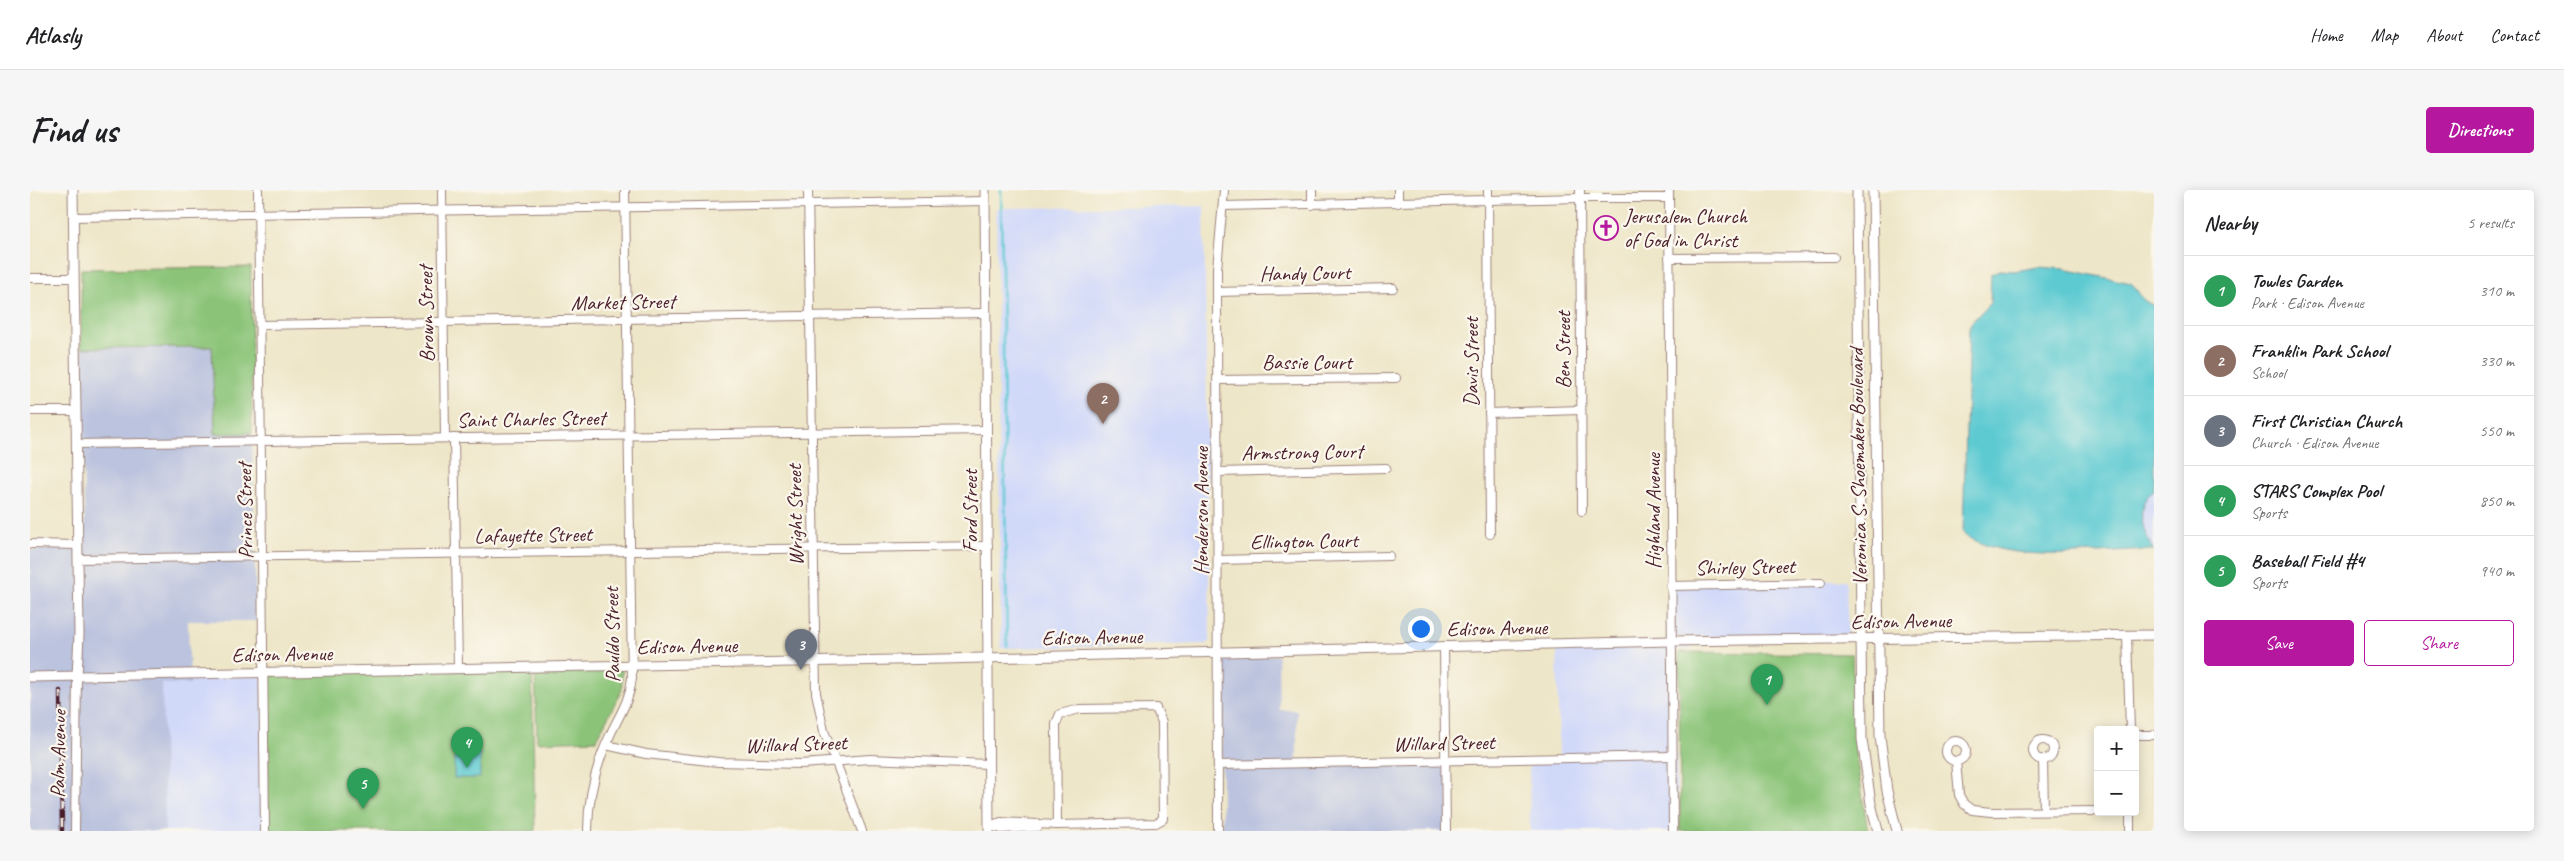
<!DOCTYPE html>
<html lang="en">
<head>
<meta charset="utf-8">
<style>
  body { margin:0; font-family:Caveat,sans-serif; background:#f6f6f6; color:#202124 }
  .controls { position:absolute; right:15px; bottom:15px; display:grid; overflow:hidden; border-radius:5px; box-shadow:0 2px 12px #0003 }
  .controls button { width:45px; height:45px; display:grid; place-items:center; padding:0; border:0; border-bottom:1px solid #e0e0e0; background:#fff; color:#202124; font:25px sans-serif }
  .you { position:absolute; left:1390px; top:438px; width:18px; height:18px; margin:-12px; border:4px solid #fff; border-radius:50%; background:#1a73e8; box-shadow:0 0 0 8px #1a73e833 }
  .badge { display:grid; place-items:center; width:32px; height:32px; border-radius:50%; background:#b5179e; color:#fff; font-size:16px; font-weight:700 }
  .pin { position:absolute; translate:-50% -41px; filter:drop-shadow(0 1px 2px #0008) }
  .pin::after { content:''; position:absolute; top:26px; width:18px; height:15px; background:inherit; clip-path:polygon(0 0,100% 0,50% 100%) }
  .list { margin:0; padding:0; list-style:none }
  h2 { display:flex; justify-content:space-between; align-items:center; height:65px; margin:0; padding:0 20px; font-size:21px }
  h2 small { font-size:16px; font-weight:400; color:#757577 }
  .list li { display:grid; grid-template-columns:32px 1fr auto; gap:15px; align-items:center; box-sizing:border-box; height:70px; padding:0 20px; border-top:1px solid #e0e0e0 }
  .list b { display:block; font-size:19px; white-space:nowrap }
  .list p { margin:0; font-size:16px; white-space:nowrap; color:#757577 }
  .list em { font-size:16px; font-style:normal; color:#757577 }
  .actions { display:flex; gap:10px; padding:15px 20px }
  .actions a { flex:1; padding:11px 0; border:1px solid #b5179e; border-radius:5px; text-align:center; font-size:18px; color:#b5179e }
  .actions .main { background:#b5179e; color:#fff }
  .map { position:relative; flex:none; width:2124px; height:641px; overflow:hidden; border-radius:5px }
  header { display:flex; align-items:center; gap:30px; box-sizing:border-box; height:70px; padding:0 25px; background:#fff; border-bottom:1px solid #e0e0e0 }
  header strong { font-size:24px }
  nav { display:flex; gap:28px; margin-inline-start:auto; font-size:18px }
  .intro { display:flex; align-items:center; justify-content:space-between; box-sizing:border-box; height:120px; padding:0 30px }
  h1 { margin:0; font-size:35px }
  .button { padding:12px 22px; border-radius:5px; background:#b5179e; color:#fff; font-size:18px; font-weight:700 }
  main { display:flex; gap:30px; padding:0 30px }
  aside { flex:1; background:#fff; border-radius:5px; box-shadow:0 2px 12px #0003 }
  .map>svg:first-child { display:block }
  .built { fill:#d1d9f9 }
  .industrial { fill:#bbc3de }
  .green { fill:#8bc478; stroke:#6a7252 }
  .water { fill:#5dcad2; stroke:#54747e }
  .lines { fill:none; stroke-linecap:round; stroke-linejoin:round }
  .stream { stroke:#5dcad2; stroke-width:2.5 }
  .minor-casing { stroke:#9c827a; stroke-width:10 }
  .tertiary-casing { stroke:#9c827a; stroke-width:11 }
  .minor { stroke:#fff; stroke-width:8 }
  .tertiary { stroke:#fff; stroke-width:9 }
  .rail-casing { stroke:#4a1f2b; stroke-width:4.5 }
  .rail { stroke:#fbf7ec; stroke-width:2.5; stroke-dasharray:8; stroke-linecap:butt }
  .labels { text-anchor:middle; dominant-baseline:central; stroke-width:4.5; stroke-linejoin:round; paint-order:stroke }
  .poi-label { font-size:21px; fill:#4a1f2b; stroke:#fbf7ec; text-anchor:start }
  .street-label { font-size:21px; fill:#4a1f2b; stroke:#fbf7ec }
</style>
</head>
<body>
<header>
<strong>Atlasly</strong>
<nav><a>Home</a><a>Map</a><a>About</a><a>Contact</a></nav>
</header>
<div class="intro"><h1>Find us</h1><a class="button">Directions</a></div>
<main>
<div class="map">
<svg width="2124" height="641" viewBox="0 0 2124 641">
  <rect width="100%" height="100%" fill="#fbf7ec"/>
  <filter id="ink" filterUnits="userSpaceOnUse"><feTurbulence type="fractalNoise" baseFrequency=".02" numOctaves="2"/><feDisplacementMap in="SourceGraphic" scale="10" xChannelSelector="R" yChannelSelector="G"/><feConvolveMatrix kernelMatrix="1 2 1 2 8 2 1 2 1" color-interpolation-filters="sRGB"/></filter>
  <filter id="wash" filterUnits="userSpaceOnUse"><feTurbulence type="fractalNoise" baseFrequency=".0096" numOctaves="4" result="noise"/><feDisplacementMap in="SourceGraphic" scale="20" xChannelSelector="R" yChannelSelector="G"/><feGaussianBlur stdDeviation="1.12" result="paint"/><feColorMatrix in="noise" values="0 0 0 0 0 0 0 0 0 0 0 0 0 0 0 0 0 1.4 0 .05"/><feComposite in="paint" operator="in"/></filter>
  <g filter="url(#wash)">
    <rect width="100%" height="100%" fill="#eee6c8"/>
    <!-- built -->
    <g class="built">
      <path d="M1174,16L1180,450L1177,454L971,458L966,18Z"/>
      <path d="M2124,300V360H2123L2115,346L2112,332L2113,313L2118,304Z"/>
      <path d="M1816,390L1818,445L1635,447L1643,438V392Z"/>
      <path d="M1662,456L1660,459H1648L1645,462L1647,641H1500L1499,569H1529L1527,459Z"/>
      <path d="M233,486L236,641H0V492Z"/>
    </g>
    <!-- industrial -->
    <g class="industrial">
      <path d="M182,157L185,244L222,243L226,431H158L160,494H132L135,641H0V360L55,358L51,158Z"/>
      <path d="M1248,465L1249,520H1267V575L1418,571L1419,641H1192L1191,466Z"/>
    </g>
    <!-- green -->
    <g class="green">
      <path d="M221,77L222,243L185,244L182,157L51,158V79Z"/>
      <path d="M1649,462L1822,464L1826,566L1838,641H1650Z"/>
      <path d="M592,479V500L566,550L507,552L505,481Z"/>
      <path d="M502,480L505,641H239L237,484Z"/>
    </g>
    <!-- water -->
    <g class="water">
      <path d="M2009,77L2034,79L2101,93L2115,111L2124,116V300C2103,313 2113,342 2123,360C2073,361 1973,376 1933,343L1939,138L1941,133L1960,113L1961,84L1969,80L1984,81Z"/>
      <path d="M443,563H450V588H424V568H443Z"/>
    </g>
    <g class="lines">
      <!-- stream -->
      <path class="stream" d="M971,0L977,456"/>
    </g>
  </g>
  <g filter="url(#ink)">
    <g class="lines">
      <defs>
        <g id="minor">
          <path d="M228,0L235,641"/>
          <path d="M412,0L415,248"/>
          <path d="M778,0L786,503L794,541L832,641"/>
          <path d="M1282,0V15"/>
          <path d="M1368,0V13"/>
          <path d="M1458,0L1460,344"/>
          <path d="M1550,0L1552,321"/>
          <path d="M1639,0L1643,641"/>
          <path d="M1193,16L1550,8H1639"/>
          <path d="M43,27L955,11"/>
          <path d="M1639,68L1804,67"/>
          <path d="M0,88H44"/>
          <path d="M1187,102L1363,98"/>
          <path d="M230,135L956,123"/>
          <path d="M1188,190L1366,188"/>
          <path d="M0,221H46"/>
          <path d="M1459,223L1550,220"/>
          <path d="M424,248L428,478"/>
          <path d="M46,254L957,240"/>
          <path d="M1188,282L1356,278"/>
          <path d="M0,354L48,355"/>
          <path d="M48,369L958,356"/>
          <path d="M1189,370L1359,366"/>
          <path d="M1640,396L1791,393"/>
          <path d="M2097,445L2100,540"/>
          <path d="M1414,456L1416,641"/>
          <path d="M1126,518L1132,532L1133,629L1126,633L1027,635L1026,534L1030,524L1050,519Z"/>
          <path d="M2105,545H2124"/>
          <circle cx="2013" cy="560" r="10"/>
          <circle cx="1926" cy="561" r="10"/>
          <path d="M576,555L616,564L688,572L771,574L840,569L958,574"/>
          <path d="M2013,569L2014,621"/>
          <path d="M1926,571L1929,605L1934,614L1942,620L1961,622L2068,621"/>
          <path d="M1188,575L1642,566"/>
          <path d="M2100,622V641"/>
          <path d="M959,636L971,632L1027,635"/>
          <path d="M960,636L971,639L1008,637"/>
          <path d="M45,641L47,487"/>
          <path d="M558,641C558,606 566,574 581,543C590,524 600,510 602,488L595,0"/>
          <path d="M1188,641L1187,79L1194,0"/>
        </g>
        <g id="tertiary">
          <path d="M43,0L49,444L47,487"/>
          <path d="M955,0L959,641"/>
          <path d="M1827,0L1832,549L1841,614L1848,641"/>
          <path d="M1843,0L1850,546L1857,601L1867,641"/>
          <path d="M0,487L913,469L1641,451L2124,445"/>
        </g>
      </defs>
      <!-- minor casing -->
      <use href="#minor" class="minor-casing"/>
      <!-- tertiary casing -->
      <use href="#tertiary" class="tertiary-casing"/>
      <!-- minor -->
      <use href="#minor" class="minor"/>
      <!-- tertiary -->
      <use href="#tertiary" class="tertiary"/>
      <defs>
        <path id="rail" d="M30,501L32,641"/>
      </defs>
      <!-- rail casing -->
      <use href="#rail" class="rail-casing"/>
      <!-- rail -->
      <use href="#rail" class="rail"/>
    </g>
  </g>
  <!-- icons -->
  <defs>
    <symbol id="church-ring" viewBox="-11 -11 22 22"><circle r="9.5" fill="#fbf7ec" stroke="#b5179e" stroke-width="1.5"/><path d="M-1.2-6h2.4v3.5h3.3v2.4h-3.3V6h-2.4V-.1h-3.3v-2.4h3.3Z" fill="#b5179e"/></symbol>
  </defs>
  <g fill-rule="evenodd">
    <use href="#church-ring" x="1562" y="24" width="28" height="28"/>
  </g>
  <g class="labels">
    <!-- poi labels -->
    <g class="poi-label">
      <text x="1594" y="26">Jerusalem Church<tspan x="1594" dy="24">of God in Christ</tspan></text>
    </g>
    <!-- street labels -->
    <g class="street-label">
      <text transform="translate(1275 83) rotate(-1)">Handy Court</text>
      <text transform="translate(593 112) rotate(-1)">Market Street</text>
      <text transform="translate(396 124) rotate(-91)">Brown Street</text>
      <text transform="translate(1533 160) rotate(-90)">Ben Street</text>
      <text x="1277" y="172">Bassie Court</text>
      <text transform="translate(1441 172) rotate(-90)">Davis Street</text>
      <text transform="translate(501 229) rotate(-1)">Saint Charles Street</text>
      <text transform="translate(1272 262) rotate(-1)">Armstrong Court</text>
      <text transform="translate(1828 277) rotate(-91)">Veronica S. Shoemaker Boulevard</text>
      <text transform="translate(215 321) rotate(-91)">Prince Street</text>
      <text transform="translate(940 321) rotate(-90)">Ford Street</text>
      <text transform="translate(1171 321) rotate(-90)">Henderson Avenue</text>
      <text transform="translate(1623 321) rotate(-90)">Highland Avenue</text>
      <text transform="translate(765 325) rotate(-91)">Wright Street</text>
      <text transform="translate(503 345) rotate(-1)">Lafayette Street</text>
      <text transform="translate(1274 351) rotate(-1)">Ellington Court</text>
      <text transform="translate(1715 377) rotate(-1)">Shirley Street</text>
      <text transform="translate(1871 431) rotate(-1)">Edison Avenue</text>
      <text transform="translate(1467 438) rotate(-1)">Edison Avenue</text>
      <text transform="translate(582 445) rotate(-91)">Pauldo Street</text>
      <text transform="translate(1062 447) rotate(-1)">Edison Avenue</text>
      <text transform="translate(657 456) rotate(-1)">Edison Avenue</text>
      <text transform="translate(252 464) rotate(-1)">Edison Avenue</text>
      <text transform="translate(1414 553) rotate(-1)">Willard Street</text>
      <text transform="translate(766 554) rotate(-2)">Willard Street</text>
      <text transform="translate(28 564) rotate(-89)">Palm Avenue</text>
    </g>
  </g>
</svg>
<div class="controls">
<button>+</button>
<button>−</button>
</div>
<div class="you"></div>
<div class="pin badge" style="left:1737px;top:515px;background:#2e9e5b">1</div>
<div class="pin badge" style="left:1073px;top:234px;background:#8d6e63">2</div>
<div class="pin badge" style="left:771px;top:480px;background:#6b7280">3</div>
<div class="pin badge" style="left:437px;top:578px;background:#2e9e5b">4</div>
<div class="pin badge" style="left:333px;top:619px;background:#2e9e5b">5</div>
</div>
<aside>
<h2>Nearby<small>5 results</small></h2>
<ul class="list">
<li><span class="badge" style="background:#2e9e5b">1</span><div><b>Towles Garden</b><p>Park · Edison Avenue</p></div><em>310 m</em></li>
<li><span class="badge" style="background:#8d6e63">2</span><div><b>Franklin Park School</b><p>School</p></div><em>330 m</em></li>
<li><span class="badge" style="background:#6b7280">3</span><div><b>First Christian Church</b><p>Church · Edison Avenue</p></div><em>550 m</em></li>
<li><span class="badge" style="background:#2e9e5b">4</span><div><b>STARS Complex Pool</b><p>Sports</p></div><em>850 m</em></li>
<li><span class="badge" style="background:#2e9e5b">5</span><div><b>Baseball Field #4</b><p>Sports</p></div><em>940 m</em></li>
</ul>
<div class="actions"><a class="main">Save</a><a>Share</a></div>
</aside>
</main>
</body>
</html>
